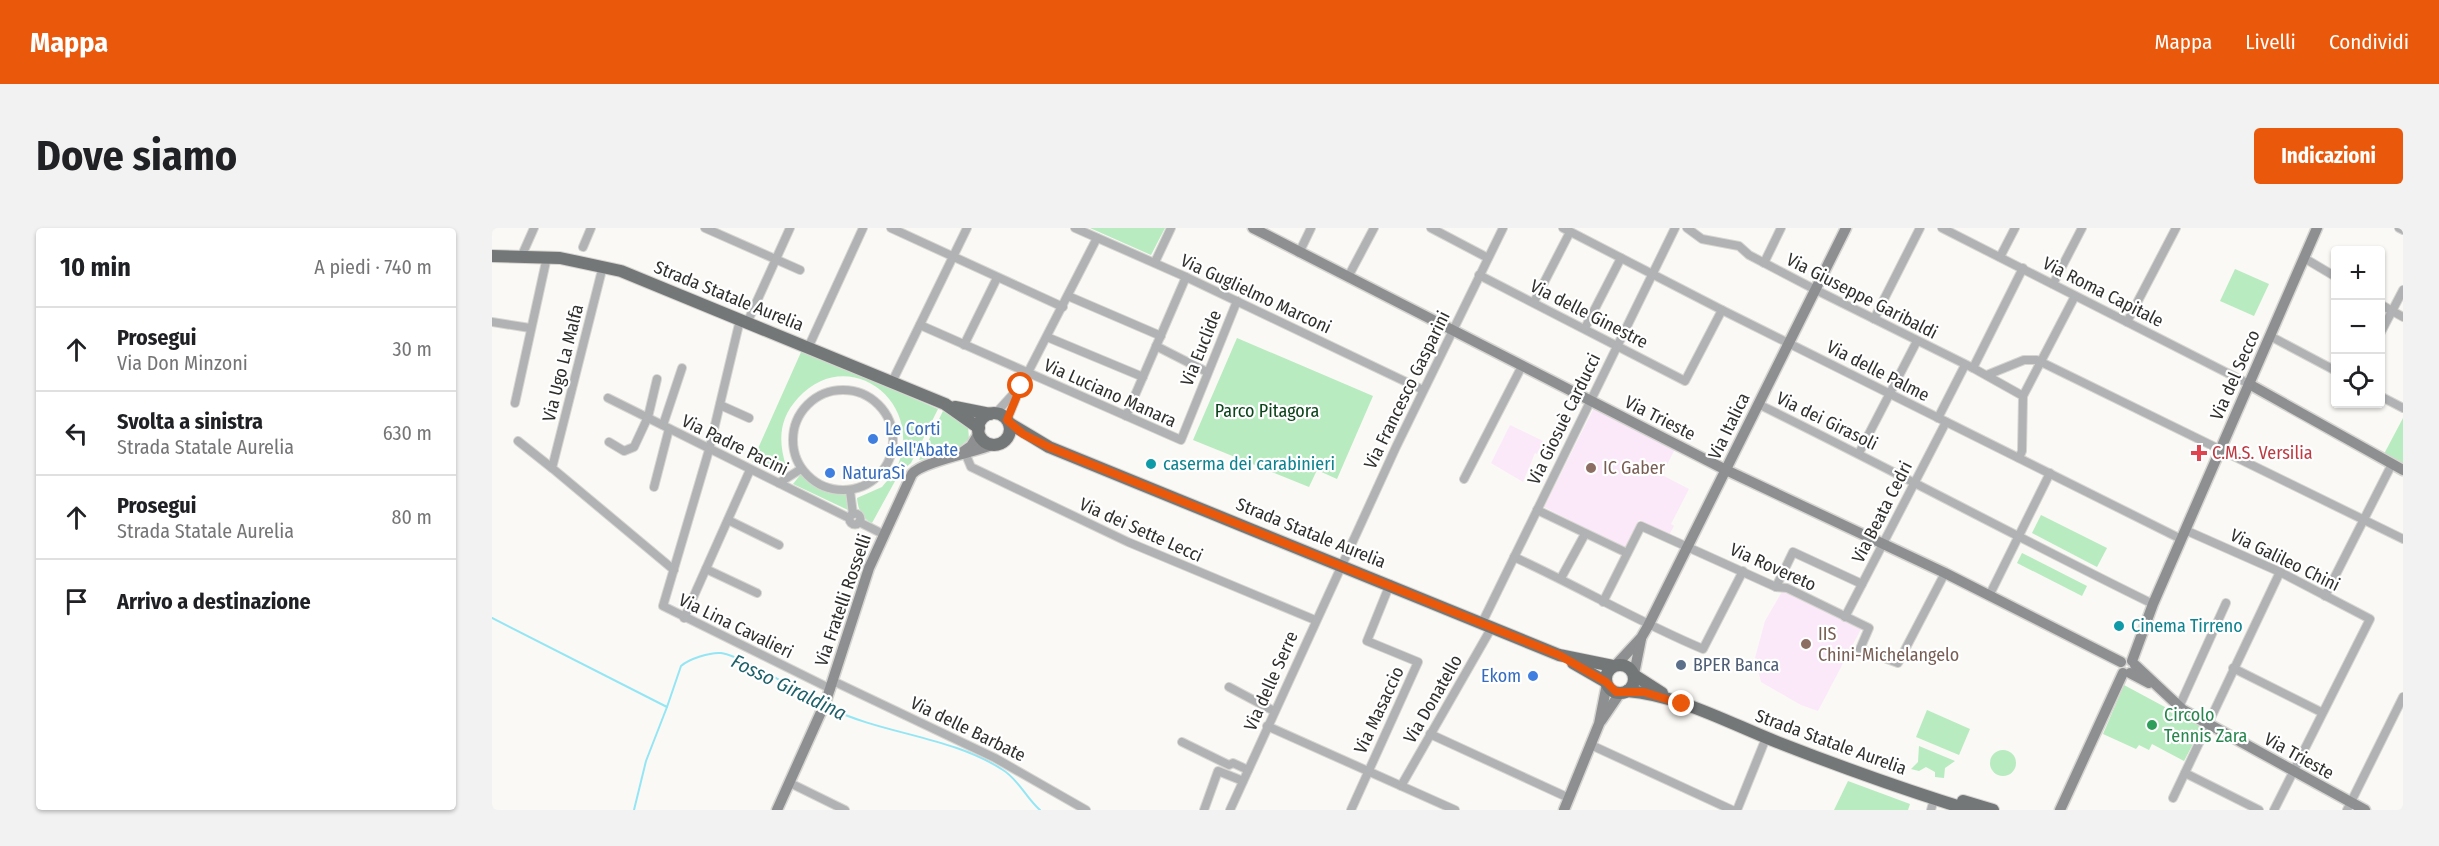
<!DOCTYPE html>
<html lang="it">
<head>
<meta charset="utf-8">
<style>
  body { margin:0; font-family:"Fira Sans Condensed",sans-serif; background:#f2f2f2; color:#202124 }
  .controls { position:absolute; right:18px; top:18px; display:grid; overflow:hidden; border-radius:6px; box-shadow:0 2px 4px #0004 }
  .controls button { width:54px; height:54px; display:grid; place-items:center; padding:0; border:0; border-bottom:2px solid #e0e0e0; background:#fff; color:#202124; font:30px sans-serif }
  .stop { position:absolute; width:18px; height:18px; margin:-14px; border:4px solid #ea580c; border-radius:50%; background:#fff }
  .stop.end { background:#ea580c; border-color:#fff; box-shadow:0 2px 6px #0008 }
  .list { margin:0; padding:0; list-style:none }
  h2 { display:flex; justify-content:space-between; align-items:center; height:78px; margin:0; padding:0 24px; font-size:26px }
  h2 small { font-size:20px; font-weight:400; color:#757577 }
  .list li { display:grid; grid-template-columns:39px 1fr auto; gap:18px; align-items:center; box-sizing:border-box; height:84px; padding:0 24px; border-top:2px solid #e0e0e0 }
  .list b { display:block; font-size:22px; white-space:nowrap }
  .list p { margin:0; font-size:20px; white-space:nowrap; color:#757577 }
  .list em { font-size:20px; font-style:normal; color:#757577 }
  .icon { flex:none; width:33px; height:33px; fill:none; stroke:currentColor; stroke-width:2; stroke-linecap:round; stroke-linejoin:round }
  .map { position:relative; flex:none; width:1911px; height:582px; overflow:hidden; border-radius:6px }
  header { display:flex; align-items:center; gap:36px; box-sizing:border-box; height:84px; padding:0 30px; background:#ea580c; color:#fff }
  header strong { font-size:28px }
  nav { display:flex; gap:33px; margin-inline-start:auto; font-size:21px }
  .intro { display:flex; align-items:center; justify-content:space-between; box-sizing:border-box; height:144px; padding:0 36px }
  h1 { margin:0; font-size:42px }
  .button { padding:15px 27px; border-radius:6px; background:#ea580c; color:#fff; font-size:21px; font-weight:700 }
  main { display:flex; gap:36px; padding:0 36px }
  aside { flex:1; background:#fff; border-radius:6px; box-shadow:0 2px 4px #0004 }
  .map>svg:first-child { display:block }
  .education { fill:#fbe9fa }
  .green { fill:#b8ebbf }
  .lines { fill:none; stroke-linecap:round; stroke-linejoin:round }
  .stream { stroke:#94e6f4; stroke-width:2 }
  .street-casing { stroke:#d6d5d1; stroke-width:10 }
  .secondary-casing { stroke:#d6d5d1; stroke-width:13 }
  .primary-casing { stroke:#d6d5d1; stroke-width:14 }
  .street { stroke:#b0b2b3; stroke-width:8 }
  .secondary { stroke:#8d8f91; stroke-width:10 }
  .primary { stroke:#747778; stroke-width:12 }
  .route { stroke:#ea580c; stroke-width:8 }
  .shop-dot { fill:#3f7fe0; stroke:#fff; stroke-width:2 }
  .health-dot { fill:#e0444e; stroke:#fff; stroke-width:2 }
  .culture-dot { fill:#0f9aa8; stroke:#fff; stroke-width:2 }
  .education-dot { fill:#8d6e63; stroke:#fff; stroke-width:2 }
  .service-dot { fill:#5c6f8a; stroke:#fff; stroke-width:2 }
  .leisure-dot { fill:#2e9e5b; stroke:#fff; stroke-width:2 }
  .labels { text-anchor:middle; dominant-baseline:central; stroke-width:4.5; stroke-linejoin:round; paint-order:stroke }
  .street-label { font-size:18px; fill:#30302e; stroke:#fff }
  .park-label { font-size:18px; fill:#0b441b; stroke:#fff }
  .shop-label { font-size:18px; fill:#366cbe; stroke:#fff; text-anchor:start }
  .health-label { font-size:18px; fill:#be3a42; stroke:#fff; text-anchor:start }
  .culture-label { font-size:18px; fill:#0d838f; stroke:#fff; text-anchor:start }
  .education-label { font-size:18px; fill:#785e54; stroke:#fff; text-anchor:start }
  .service-label { font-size:18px; fill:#4e5e75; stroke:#fff; text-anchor:start }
  .leisure-label { font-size:18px; fill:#27864d; stroke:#fff; text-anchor:start }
  .water-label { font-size:20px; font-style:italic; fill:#1e616b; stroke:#fff }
</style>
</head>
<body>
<header>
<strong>Mappa</strong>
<nav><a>Mappa</a><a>Livelli</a><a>Condividi</a></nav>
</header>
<div class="intro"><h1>Dove siamo</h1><a class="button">Indicazioni</a></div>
<main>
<aside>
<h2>10 min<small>A piedi · 740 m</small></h2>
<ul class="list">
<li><svg class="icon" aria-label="ahead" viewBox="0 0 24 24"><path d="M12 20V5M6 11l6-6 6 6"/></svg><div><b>Prosegui</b><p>Via Don Minzoni</p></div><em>30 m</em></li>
<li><svg class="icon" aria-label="left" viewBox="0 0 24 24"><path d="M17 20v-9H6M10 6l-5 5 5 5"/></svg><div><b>Svolta a sinistra</b><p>Strada Statale Aurelia</p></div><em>630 m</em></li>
<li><svg class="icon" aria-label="ahead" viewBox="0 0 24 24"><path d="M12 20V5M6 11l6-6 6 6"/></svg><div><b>Prosegui</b><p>Strada Statale Aurelia</p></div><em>80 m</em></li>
<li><svg class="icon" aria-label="arrive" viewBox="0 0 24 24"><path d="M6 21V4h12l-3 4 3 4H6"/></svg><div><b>Arrivo a destinazione</b></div></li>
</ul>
</aside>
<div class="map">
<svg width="1911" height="582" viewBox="0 0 1911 582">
  <rect width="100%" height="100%" fill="#faf9f5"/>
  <!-- education -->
  <g class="education">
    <path d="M1102,180L1183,221L1170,247L1197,261L1179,296L1182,298L1177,307L1147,292L1133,320L1052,279Z"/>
    <path d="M1018,197L1051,213L1045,226L1043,225L1031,254L999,235Z"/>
    <path d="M1291,362L1369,401L1326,483L1309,477L1269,454L1263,430L1273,393Z"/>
  </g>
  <!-- green -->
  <g class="green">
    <path d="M598,0H673L659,27Z"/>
    <path d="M1743,41L1777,56L1762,88L1728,73Z"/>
    <path d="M745,110L881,168L845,251L825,242L817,259L701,212Z"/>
    <path d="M310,122L446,181L419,235L413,240L406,237C432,172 355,116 306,170C287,191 286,212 294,238L284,244L260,234Z"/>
    <path d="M451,183L476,198L477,211L460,225L427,232Z"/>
    <path d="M1911,190V236L1892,226Z"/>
    <path d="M404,242L408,244L380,295C370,291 366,281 365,270L390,259Z"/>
    <path d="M309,246L329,260L354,266L356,282L301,256Z"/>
    <path d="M1549,287L1615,320L1605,339L1540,305Z"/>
    <path d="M1530,325L1595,358L1590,368L1525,335Z"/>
    <path d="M1632,457L1710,499L1692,533L1660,516L1657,522L1647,517L1644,521L1611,506Z"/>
    <path d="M1435,482L1478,501L1467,527L1424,509Z"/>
    <path d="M1427,518L1463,533L1453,540L1452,550L1443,549V544L1434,539L1427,543L1419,541L1426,534Z"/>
    <circle cx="1511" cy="535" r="13"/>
    <path d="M1356,553L1418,576L1416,582H1342Z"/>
  </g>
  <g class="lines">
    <!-- stream -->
    <g class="stream">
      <path d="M0,390L175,479L189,438C197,431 218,424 229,425C248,427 309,465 330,476"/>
      <path d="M335,479C392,507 459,508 511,542C526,551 535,571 548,582"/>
      <path d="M142,582L154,533L175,479"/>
    </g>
    <defs>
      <g id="street">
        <path d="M213,0L308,42"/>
        <path d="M399,0L571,79"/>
        <path d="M583,0L694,49L931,162"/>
        <path d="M939,0L996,30"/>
        <path d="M1071,0L1230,82L1689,311"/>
        <path d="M1195,0L1210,11L1247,18L1257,27L1324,62L1481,140L1531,168"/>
        <path d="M1450,0L1757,156"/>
        <path d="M1907,0L1911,2"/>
        <path d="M91,19L99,0"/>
        <path d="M807,25L819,0"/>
        <path d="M30,27L42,0"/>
        <path d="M1508,29L1523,0"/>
        <path d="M1812,30L1844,49"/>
        <path d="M663,34L679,0"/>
        <path d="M1272,35L1289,0"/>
        <path d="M111,38L60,240L182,342"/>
        <path d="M987,47L1193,153L1230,82"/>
        <path d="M856,49L882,0"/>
        <path d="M1561,56L1590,0"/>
        <path d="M576,68L669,108"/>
        <path d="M1042,74L1078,4"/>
        <path d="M1888,76L1911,89"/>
        <path d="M1382,91L1428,0"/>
        <path d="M248,92L217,222L171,378L339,461"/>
        <path d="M0,94L38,100"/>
        <path d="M1635,94L1684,0"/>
        <path d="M255,95L298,0"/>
        <path d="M428,97L689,212L745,73"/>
        <path d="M1093,100L1129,30"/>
        <path d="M1888,106L1911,62"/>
        <path d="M1778,108L1844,143"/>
        <path d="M555,109L651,149"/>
        <path d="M472,117L505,50"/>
        <path d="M664,118L715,144"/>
        <path d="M316,120L371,0"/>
        <path d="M1481,140L1531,40"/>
        <path d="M1495,147L1532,132H1545L1911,311"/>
        <path d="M400,154L475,0"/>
        <circle cx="351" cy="212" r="50"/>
        <path d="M1888,168L1911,180"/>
        <path d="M116,170L357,290"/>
        <path d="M23,175L55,29"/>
        <path d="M1266,176C1399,241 1528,311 1661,376"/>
        <path d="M228,177L257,190"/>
        <path d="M503,186L523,164"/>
        <path d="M634,188L694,49"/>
        <path d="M1446,190L1473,137"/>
        <path d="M515,192L529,158L605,10"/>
        <path d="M171,197L190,140"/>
        <path d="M26,213L60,240"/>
        <path d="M117,214L132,223L142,219L156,189L165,151"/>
        <path d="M1367,225L1425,113"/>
        <path d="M474,227L479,239L636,314L823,392"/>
        <path d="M1527,230L1530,223L1531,168L1583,68"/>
        <path d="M972,251L1030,138"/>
        <path d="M287,255L309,241"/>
        <path d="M162,259L177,201"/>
        <path d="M358,263L361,286"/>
        <path d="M1045,282L1135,325"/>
        <circle cx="363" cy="291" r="5.5"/>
        <path d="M236,292L287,317"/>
        <path d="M367,294L391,306"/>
        <path d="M1693,302L1788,344L1878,391L1782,582"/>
        <path d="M1022,329C1086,358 1146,394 1211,421L1251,343"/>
        <path d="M214,341L265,365"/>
        <path d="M1069,350L1093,306"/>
        <path d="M1284,359L1301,324L1370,356"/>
        <path d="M1497,368L1558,245"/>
        <path d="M1833,368L1900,236"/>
        <path d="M1111,374L1149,298L1284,359L1295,360L1377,400L1368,421L1406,435L1453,345"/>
        <path d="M1353,389L1454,194"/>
        <path d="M192,390L258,242"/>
        <path d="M990,395L1183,0"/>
        <path d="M1741,440L1829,484"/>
        <path d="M341,453L503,530L594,582"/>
        <path d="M737,459L782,483"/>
        <path d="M1687,479L1734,375"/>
        <path d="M775,498L963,582"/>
        <path d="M938,506L1077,570"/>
        <path d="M690,514L737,537L741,535L756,542"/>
        <path d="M1099,517L1240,582"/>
        <path d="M1693,545L1767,582"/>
        <path d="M298,555L353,582"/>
        <path d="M909,558L1000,399"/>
        <path d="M1681,570L1788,344"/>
        <path d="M712,582L726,543L751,553"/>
        <path d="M738,582L904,219L1011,0"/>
        <path d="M859,582L926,434L875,413L898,356"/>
        <path d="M1245,582L1274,510"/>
        <path d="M1439,582L1442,571"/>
        <path d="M1855,582L1911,469"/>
      </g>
      <g id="secondary">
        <path d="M761,0L1234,242L1453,345L1629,434"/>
        <path d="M1757,156L1911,242"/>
        <path d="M469,225L479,218L487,205"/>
        <path d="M1640,433L1661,376L1825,0"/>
        <path d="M1124,437L1149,410L1156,398L1354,0"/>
        <path d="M1643,437L1691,482L1873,582"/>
        <path d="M1638,445L1657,455"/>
        <path d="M1142,446L1149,411"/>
        <path d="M1109,493L1128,465"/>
        <path d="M285,582L334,473L377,340L420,246C430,234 482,224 500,217"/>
        <path d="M1072,582L1107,496L1115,456"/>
        <path d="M1568,582L1631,445"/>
      </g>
      <g id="primary">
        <path d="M0,28L68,30L129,43L453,176L487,200"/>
        <path d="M463,179L498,186"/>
        <circle cx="502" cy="201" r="16"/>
        <path d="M517,195L557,219L1067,427L1121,438"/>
        <path d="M1081,435L1114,454"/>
        <circle cx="1128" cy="451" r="14"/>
        <path d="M1142,447L1170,465"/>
        <path d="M1135,463C1186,467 1237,495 1285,514C1349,539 1413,562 1478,582"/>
        <path d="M1471,573L1501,582"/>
      </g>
    </defs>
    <!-- street casing -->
    <use href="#street" class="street-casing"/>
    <!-- secondary casing -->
    <use href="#secondary" class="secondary-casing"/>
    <!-- primary casing -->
    <use href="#primary" class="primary-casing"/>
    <!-- street -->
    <use href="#street" class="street"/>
    <!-- secondary -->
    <use href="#secondary" class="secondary"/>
    <!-- primary -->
    <use href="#primary" class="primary"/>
  </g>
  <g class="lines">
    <!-- route -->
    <path class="route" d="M529,158L515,192L531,206L557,219L1067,427L1114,454L1124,464H1152L1190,476"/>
  </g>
  <!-- markers -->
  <g class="shop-dot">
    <circle cx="381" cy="211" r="6"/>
    <circle cx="338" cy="245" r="6"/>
    <circle cx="1041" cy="448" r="6"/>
  </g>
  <path class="health-dot" d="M1704 216h6v6h6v6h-6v6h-6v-6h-6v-6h6z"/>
  <g class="culture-dot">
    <circle cx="659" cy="236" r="6"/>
    <circle cx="1627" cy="398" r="6"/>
  </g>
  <g class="education-dot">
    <circle cx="1099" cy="240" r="6"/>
    <circle cx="1314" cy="416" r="6"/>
  </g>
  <circle class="service-dot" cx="1189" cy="437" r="6"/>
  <circle class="leisure-dot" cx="1660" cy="497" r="6"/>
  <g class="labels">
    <!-- street labels -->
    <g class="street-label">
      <text transform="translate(1611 64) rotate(27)">Via Roma Capitale</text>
      <text transform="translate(764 66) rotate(25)">Via Guglielmo Marconi</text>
      <text transform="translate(237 68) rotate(22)">Strada Statale Aurelia</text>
      <text transform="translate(1370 68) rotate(27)">Via Giuseppe Garibaldi</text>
      <text transform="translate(1097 86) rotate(27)">Via delle Ginestre</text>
      <text transform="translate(709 120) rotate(-68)">Via Euclide</text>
      <text transform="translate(71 135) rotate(-76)">Via Ugo La Malfa</text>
      <text transform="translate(1386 143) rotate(27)">Via delle Palme</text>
      <text transform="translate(1743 147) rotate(-66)">Via del Secco</text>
      <text transform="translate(915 162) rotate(-64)">Via Francesco Gasparini</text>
      <text transform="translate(618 165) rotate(24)">Via Luciano Manara</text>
      <text transform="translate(1168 190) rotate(27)">Via Trieste</text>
      <text transform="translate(1072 191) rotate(-64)">Via Giosuè Carducci</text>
      <text transform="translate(1335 193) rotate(26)">Via dei Girasoli</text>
      <text transform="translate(1237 198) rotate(-64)">Via Italica</text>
      <text transform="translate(243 217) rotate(26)">Via Padre Pacini</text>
      <text transform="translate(1390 284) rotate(-63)">Via Beata Cedri</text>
      <text transform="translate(649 302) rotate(24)">Via dei Sette Lecci</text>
      <text transform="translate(819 305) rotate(22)">Strada Statale Aurelia</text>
      <text transform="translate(1793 332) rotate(26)">Via Galileo Chini</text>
      <text transform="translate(1281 339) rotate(24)">Via Rovereto</text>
      <text transform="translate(351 372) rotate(-71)">Via Fratelli Rosselli</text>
      <text transform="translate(244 398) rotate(26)">Via Lina Cavalieri</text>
      <text transform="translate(779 453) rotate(-66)">Via delle Serre</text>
      <text transform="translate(941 471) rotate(-60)">Via Donatello</text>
      <text transform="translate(887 482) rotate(-65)">Via Masaccio</text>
      <text transform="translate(476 501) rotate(26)">Via delle Barbate</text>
      <text transform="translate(1339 514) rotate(20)">Strada Statale Aurelia</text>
      <text transform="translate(1807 528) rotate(29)">Via Trieste</text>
    </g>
    <!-- park labels -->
    <g class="park-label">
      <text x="775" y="183">Parco Pitagora</text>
    </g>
    <!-- shop labels -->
    <g class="shop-label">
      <text x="393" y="201">Le Corti<tspan x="393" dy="21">dell'Abate</tspan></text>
      <text x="350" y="245">NaturaSì</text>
      <text x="1029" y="448" text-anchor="end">Ekom</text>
    </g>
    <!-- health labels -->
    <g class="health-label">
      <text x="1720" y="225">C.M.S. Versilia</text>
    </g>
    <!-- culture labels -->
    <g class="culture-label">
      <text x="671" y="236">caserma dei carabinieri</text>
      <text x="1639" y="398">Cinema Tirreno</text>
    </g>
    <!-- education labels -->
    <g class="education-label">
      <text x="1111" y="240">IC Gaber</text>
      <text x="1326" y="406">IIS<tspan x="1326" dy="21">Chini-Michelangelo</tspan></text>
    </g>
    <!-- service labels -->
    <g class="service-label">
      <text x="1201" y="437">BPER Banca</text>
    </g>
    <!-- leisure labels -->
    <g class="leisure-label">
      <text x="1672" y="487">Circolo<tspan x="1672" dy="21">Tennis Zara</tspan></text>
    </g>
    <!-- water labels -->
    <g class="water-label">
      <text transform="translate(297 459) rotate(26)">Fosso Giraldina</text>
    </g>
  </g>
</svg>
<div class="controls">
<button>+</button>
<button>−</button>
<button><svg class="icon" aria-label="locate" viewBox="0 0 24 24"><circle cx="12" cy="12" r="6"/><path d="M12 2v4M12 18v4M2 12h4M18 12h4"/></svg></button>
</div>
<div class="stop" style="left:529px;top:158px"></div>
<div class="stop end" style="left:1190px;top:476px"></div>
</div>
</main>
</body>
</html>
